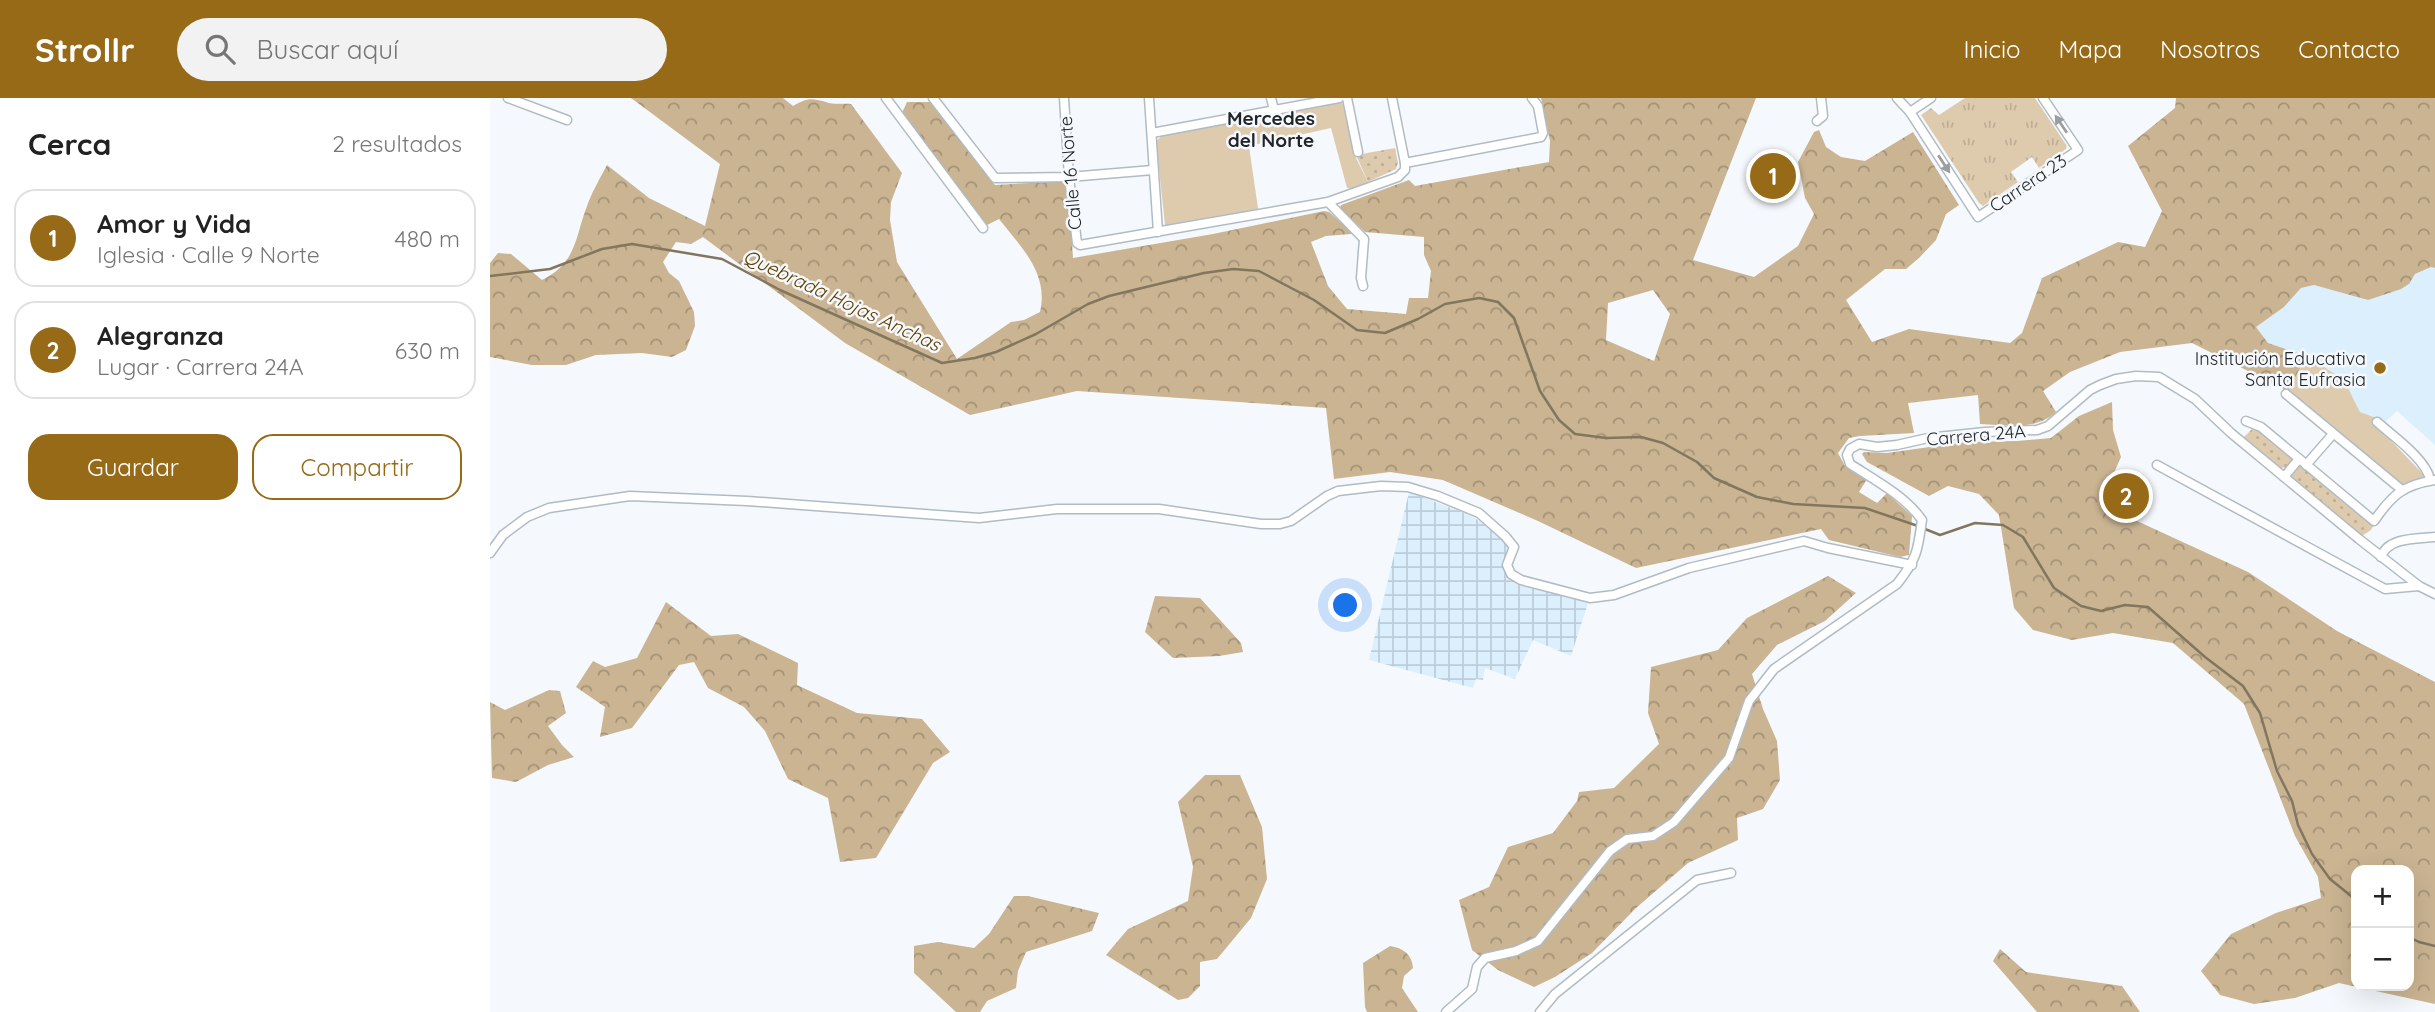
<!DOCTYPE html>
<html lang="es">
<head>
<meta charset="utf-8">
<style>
  body { margin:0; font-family:Quicksand,sans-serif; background:#f2f2f2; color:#222 }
  .controls { position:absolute; right:21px; bottom:21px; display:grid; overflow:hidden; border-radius:14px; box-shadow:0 7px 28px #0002 }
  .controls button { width:63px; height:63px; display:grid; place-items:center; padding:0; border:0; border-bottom:2px solid #e0e0e0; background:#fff; color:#222; font:35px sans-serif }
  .you { position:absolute; left:856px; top:508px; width:24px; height:24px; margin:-18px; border:5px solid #fff; border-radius:50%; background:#1a73e8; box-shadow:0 0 0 10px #1a73e833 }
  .badge { display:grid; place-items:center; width:46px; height:46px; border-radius:50%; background:#966a17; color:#fff; font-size:23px; font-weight:700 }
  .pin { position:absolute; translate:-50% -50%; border:4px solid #fff; box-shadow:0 2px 7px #0006 }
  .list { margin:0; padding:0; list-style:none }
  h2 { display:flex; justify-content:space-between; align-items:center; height:91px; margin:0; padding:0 28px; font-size:30px }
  h2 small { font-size:23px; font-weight:400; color:#767676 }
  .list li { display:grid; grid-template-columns:46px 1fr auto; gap:21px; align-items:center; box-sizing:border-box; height:98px; margin:0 14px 14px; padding:0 14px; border:2px solid #e0e0e0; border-radius:21px }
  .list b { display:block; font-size:26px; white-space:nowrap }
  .list p { margin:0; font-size:23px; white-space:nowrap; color:#767676 }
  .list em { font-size:23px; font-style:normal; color:#767676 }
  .actions { display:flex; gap:14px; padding:21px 28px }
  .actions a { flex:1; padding:16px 0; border:2px solid #966a17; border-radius:21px; text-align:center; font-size:24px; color:#966a17 }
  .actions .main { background:#966a17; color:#fff }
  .icon { flex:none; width:38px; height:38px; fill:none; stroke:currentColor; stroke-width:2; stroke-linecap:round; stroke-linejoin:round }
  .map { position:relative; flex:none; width:1945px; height:914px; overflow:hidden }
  header { display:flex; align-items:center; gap:42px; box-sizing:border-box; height:98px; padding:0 35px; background:#966a17; color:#fff }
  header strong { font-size:33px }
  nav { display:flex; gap:38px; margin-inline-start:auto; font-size:24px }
  .search { width:490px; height:63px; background:#f2f2f2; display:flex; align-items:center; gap:18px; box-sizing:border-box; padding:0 24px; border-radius:38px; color:#767676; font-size:26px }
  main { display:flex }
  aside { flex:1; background:#fff }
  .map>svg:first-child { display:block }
  .built { fill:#dceffd }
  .industrial { fill:url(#industrial-grid) }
  .grass { fill:url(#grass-tufts) }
  .forest { fill:url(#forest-crowns); fill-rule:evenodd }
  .park { fill:#decbae }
  .garden { fill:url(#garden-dots) }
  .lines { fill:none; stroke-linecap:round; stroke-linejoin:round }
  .stream { stroke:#83765f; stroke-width:2.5 }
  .minor-casing { stroke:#b0bbc4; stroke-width:11 }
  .minor { stroke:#fff; stroke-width:8 }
  .oneway { fill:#9b9d9f }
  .poi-dot { fill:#966a17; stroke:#f5f9fd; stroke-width:2.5 }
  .labels { text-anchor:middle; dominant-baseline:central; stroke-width:5; stroke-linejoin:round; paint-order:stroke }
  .street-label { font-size:18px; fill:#212529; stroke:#f5f9fd }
  .poi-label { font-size:18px; fill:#212529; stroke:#f5f9fd; text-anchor:end }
  .neighbourhood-label { font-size:19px; font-weight:bold; fill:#212529; stroke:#f5f9fd }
  .water-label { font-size:19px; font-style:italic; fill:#5f4000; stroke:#f5f9fd }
</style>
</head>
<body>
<header>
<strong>Strollr</strong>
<div class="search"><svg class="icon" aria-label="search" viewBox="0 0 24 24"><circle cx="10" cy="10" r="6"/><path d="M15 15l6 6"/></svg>Buscar aquí</div>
<nav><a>Inicio</a><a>Mapa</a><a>Nosotros</a><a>Contacto</a></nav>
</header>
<main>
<aside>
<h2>Cerca<small>2 resultados</small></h2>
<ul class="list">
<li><span class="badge">1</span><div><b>Amor y Vida</b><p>Iglesia · Calle 9 Norte</p></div><em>480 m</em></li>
<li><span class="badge">2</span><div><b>Alegranza</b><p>Lugar · Carrera 24A</p></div><em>630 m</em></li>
</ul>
<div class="actions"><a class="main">Guardar</a><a>Compartir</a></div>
</aside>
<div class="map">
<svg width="1945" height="914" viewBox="0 0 1945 914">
  <defs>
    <pattern id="industrial-grid" width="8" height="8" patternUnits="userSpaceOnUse" patternTransform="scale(1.75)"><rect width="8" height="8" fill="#dceffd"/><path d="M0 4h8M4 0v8" fill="none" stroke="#bccdd9"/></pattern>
    <pattern id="grass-tufts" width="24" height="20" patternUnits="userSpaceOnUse" patternTransform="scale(1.75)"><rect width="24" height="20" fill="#decbae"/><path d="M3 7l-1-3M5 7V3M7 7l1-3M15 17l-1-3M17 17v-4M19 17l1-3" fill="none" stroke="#beae96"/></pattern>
    <pattern id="forest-crowns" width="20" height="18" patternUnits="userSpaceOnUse" patternTransform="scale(1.75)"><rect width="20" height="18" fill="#cab492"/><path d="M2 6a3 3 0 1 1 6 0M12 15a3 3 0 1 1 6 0" fill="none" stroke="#a49277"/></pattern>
    <pattern id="garden-dots" width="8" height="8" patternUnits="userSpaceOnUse" patternTransform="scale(1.75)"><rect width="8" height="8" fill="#decbae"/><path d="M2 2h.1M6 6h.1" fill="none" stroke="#beae96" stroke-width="1.8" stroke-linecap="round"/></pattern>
  </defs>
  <rect width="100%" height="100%" fill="#f5f9fd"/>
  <!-- built -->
  <path class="built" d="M1941,169L1945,170V347L1907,313L1894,325L1870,314L1854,282L1817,258L1778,245L1766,229L1794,209L1811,190L1824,187L1878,202L1919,186L1925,176Z"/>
  <!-- industrial -->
  <path class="industrial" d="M919,394L980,417L1011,437L1018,449L1014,470L1024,482L1098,505L1081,558L1043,542L1025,581L995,570L993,582L986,581L983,590L879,562Z"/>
  <!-- grass -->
  <path class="grass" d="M1475,0H1545L1577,48L1576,51L1549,70L1542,59L1521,74L1528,84L1493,108L1489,105L1431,17L1441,10L1449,17Z"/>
  <!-- forest -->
  <g class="forest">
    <path d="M141,0H293L303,8C318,0 320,0 336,4C343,7 354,5 361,6L412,75L401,104L400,122L407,164L467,261L521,224L534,222L550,214C559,175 531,149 509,121L497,127L412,15L417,4H440L505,87L575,83L578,86L583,160L723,136L834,113L839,114L862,134L861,136L836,138L821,144L838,188L857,211L916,216L919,200H938L941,173L934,157V139L875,134L850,110L851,107L919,82L925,88L1059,64L1060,43L1051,0H1266L1203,162L1264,179L1308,148L1324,116L1315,100L1308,64L1324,34L1329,32L1336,49L1351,59L1375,63L1423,34L1469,107L1456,116L1446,142L1429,160L1416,171H1395L1356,202L1382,244L1419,231L1520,245L1532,235L1552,180L1628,144L1655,149L1672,113L1638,48L1685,10L1686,0H1945V170L1941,169L1925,176L1919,186L1911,191L1878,202L1824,187L1811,190L1794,209L1766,229L1778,245L1817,258L1798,293L1702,245L1630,254L1580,274L1553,293L1566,314C1545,333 1517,327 1490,326L1488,297L1418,305L1424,335L1370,338L1359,340L1348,355L1355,368L1377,381L1369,394L1387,405L1397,395L1422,418L1419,457L1410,459L1339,442L1331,431L1146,470L1048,423L953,382L900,374L844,381L836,310L587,293L480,317L355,245L213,139L201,146L186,144L173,164L179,175L189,183L204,214L205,228L196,252L182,259L152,255L106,257L76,267H42L0,259V165L8,155L21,156L52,182C87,165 85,139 97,108C102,94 110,80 117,67L159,100L215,128L230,66ZM1163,192L1180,216L1164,263L1116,242L1118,205Z"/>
    <path d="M1622,304L1623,332L1631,359L1610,406L1758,474L1847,533L1945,584V906L1849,885L1805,900L1764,906L1730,897L1711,873L1741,836L1786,815L1831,800L1828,779L1805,738L1754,606L1683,545L1623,535L1582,542L1543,532L1524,510L1509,417L1489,396L1458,388L1439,398L1377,364L1372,356L1374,354L1397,355L1475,344L1527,343L1561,340L1589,318ZM1866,772H1919V888H1866Z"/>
    <path d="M1338,478L1366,495L1335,523L1287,547L1262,576L1273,611L1287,643L1290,682L1273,711L1247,720L1248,742L1198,765L1146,810L1102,855L1065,879L1044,889L1008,872L982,852L969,802L999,789L1018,749L1063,735L1087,703L1089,694L1124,690L1169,646L1158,615L1161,569L1228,552L1257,520Z"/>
    <path d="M665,498L710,500L751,545L753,554L729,558L683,560L655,534Z"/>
    <path d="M176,504L221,538L248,536L308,565L307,587L367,615L432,621L460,654L443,665L386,760L350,764L338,700L298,681L275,633L254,609L218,590L204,564L189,567L142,630L110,639L115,609L86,589L103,563L115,569L147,560Z"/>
    <path d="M59,592L70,593L76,615L58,628L72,647L84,659L58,667L26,684L2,680L0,604L15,612Z"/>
    <path d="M715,677H750L772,729L777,781L761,820L727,861L710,864V888L698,900L688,902L616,857L638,831L698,803L703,769L688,704Z"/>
    <path d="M524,798H538L609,815L602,833L536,854L528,873L526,890L497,903L490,914H466L424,875V848L448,844L484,850L499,836Z"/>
    <path d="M900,848C913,850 922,856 923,870L914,878L912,890L928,914H877L875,909L873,865Z"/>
    <path d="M1510,851L1536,874L1632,888L1650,914H1547L1503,863Z"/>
  </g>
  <!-- park -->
  <g class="park">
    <path d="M852,3L866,60L878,84L864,91L857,90L841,30L759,48L769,117L681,136L675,127L666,43L672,38Z"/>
    <path d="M1817,258L1854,282L1870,314L1886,320L1883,324L1935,378L1913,386L1904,383L1798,293Z"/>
  </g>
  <!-- garden -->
  <g class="garden">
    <path d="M905,50L908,65L906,71L878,84L866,57Z"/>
    <path d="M1762,331L1770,333L1804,362L1797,369L1791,370L1754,339Z"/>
    <path d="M1808,368H1811L1884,427L1881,432L1872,438L1801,379L1802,375Z"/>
  </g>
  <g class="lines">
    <!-- stream -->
    <g class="stream">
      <path d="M0,178L60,171L112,151L142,146L232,161L290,192L452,265L485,260L506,254L546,236L598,206L619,198L714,175L743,171L769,173L824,202L867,232L895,235L928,221L955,206L989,200L1008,204L1024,220L1050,293L1069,322L1085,336L1116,340L1151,339L1173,345L1207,364L1224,380L1267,399L1303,406L1375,410L1428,428"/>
      <path d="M1435,431L1450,437L1485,425L1513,427L1533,439L1564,490L1591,508L1611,513L1635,507L1658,509L1715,559L1753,588L1770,615L1787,673L1802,703L1808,727L1822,756L1840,781L1866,802"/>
      <path d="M1919,839L1929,844L1945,848"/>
    </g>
    <defs>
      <g id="minor">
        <path d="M18,0L77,22"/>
        <path d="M396,0L493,130"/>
        <path d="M443,0L505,80L579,79L663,72"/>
        <path d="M574,0L579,79L587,145L590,147L838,104L908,79L915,72V65L902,0"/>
        <path d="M659,0L668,134"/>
        <path d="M781,0L784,12"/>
        <path d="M857,0L868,54"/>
        <path d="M1407,0L1420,14L1488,119L1588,52L1553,0"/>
        <path d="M1420,14L1441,0"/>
        <path d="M1327,23L1333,18L1331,0"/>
        <path d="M662,35L849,0"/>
        <path d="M915,65L1051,39L1053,35L1048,8L1042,0"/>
        <path d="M838,104L874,141L871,180L873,188"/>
        <path d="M1796,296L1912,392"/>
        <path d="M1756,323L1771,329L1884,423C1902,397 1913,387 1945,382"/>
        <path d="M1887,324C1903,338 1937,362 1940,382"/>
        <path d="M1667,367L1895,491L1929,488"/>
        <path d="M1816,367L1843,336"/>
        <path d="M1794,379L1809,361"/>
        <path d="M0,455L13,437L37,419L59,410L140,398L257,403L489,420L567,411H669L771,426H790L801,423L837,398L848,393L891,388L918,389L948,398L989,415L1015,438L1024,449L1017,467L1021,476L1031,482L1100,500L1124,497L1199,470L1314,443L1338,450L1422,467"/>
        <path d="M1891,459C1898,439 1926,441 1945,439"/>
        <path d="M956,914L982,891L987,869L995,860L1026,853L1048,843L1120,753L1137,741L1163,738L1184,724L1239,660L1259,603L1284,571L1407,486C1427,461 1428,452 1432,422C1415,398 1385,382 1360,366L1357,357L1360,351L1369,346L1387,349L1407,347L1438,340L1495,334L1547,332L1558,328L1600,292L1610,287L1626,281L1646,278L1669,279L1705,301L1741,335L1869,441L1929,488L1945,496"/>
        <path d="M1050,914L1065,896L1207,782L1241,775"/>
      </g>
    </defs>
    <!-- minor casing -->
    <use href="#minor" class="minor-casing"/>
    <!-- minor -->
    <use href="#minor" class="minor"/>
  </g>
  <!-- one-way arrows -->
  <defs><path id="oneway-solid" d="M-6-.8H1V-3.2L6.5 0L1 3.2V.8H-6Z" transform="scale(1.75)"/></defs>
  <g class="oneway">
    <use href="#oneway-solid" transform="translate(1571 26) rotate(-124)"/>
    <use href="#oneway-solid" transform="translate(1454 66) rotate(57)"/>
  </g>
  <!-- markers -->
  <circle class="poi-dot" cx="1890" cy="270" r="7"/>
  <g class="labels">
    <!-- street labels -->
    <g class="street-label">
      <text transform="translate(580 75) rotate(-95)">Calle 16 Norte</text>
      <text transform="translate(1538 85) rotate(-34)">Carrera 23</text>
      <text transform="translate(1486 337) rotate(-5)">Carrera 24A</text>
    </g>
    <!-- poi labels -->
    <g class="poi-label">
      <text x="1876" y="260">Institución Educativa<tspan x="1876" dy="21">Santa Eufrasia</tspan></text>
    </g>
    <!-- neighbourhood labels -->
    <g class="neighbourhood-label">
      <text x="781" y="20">Mercedes<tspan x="781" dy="22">del Norte</tspan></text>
    </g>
    <!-- water labels -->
    <g class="water-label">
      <text transform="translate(352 202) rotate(25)">Quebrada Hojas Anchas</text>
    </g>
  </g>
</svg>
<div class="controls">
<button>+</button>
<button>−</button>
</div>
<div class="you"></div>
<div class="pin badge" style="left:1283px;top:78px">1</div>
<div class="pin badge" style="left:1636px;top:398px">2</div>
</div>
</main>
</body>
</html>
